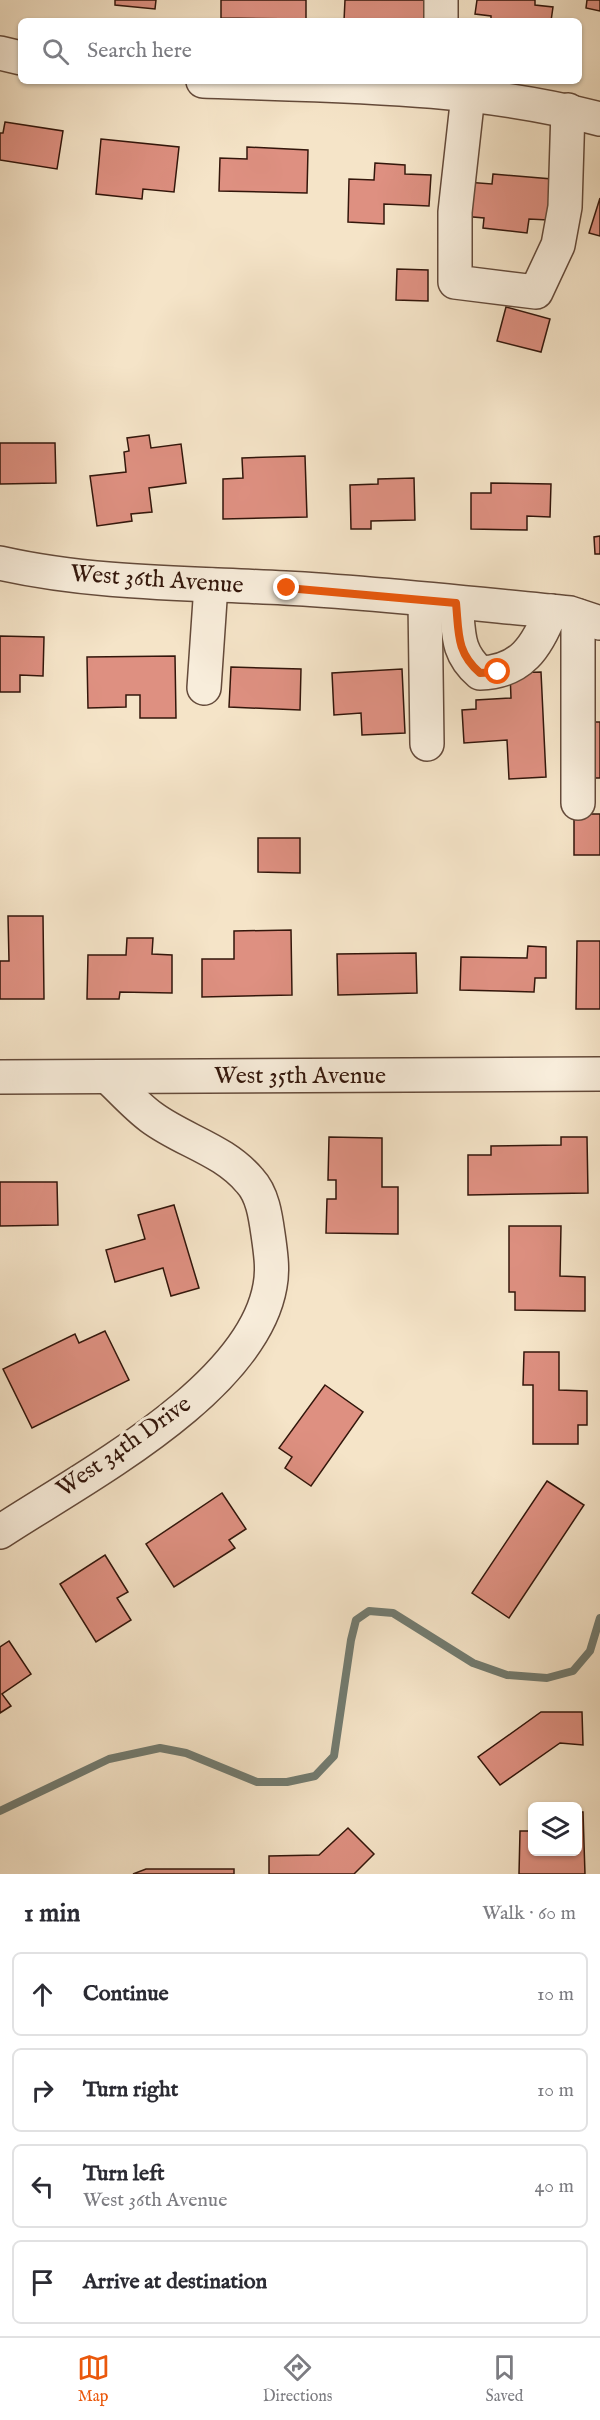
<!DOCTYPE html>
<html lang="en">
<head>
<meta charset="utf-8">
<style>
  body { margin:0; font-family:"IM FELL English",serif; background:#f2f2f3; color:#2b2b33 }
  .controls { position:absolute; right:18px; bottom:18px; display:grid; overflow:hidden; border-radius:9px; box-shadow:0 2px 4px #0004 }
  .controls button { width:54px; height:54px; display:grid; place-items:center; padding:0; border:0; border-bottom:2px solid #e1e1e2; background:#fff; color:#2b2b33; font:30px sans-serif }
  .stop { position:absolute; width:18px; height:18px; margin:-14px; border:4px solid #ea580c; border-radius:50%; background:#fff }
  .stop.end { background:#ea580c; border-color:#fff; box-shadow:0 2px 6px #0008 }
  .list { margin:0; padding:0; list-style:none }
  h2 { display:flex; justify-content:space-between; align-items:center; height:78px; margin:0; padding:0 24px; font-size:26px }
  h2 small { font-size:20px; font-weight:400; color:#7c7c81 }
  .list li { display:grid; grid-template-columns:39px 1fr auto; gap:18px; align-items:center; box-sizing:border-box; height:84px; margin:0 12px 12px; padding:0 12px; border:2px solid #e1e1e2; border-radius:9px }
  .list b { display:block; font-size:22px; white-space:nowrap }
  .list p { margin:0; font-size:20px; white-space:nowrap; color:#7c7c81 }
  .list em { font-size:20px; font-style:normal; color:#7c7c81 }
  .icon { flex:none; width:33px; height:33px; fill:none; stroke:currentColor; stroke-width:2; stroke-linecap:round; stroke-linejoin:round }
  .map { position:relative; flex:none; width:600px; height:1874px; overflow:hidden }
  .search { position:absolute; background:#fff; box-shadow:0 2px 4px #0004; left:18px; right:18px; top:18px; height:66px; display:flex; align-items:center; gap:15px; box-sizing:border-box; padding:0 21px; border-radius:9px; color:#7c7c81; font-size:22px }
  .sheet { height:462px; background:#fff }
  nav { display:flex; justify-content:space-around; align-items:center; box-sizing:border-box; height:84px; border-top:2px solid #e1e1e2; background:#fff; font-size:16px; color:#7c7c81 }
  nav a { display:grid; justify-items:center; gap:3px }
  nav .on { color:#ea580c }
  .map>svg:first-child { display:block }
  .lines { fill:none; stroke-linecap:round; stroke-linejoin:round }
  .stream { stroke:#727b70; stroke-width:8 }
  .building { fill:#de9081; stroke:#33160b; stroke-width:1.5 }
  .minor-casing { stroke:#644a3a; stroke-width:36 }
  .minor { stroke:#f8eddb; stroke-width:33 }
  .route { stroke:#ea580c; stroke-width:8 }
  .labels { text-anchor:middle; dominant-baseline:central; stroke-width:6; stroke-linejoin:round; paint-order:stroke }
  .street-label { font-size:24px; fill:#33160b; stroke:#f8eddb }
</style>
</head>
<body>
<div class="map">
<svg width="600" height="1874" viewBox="0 0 600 1874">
  <rect width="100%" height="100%" fill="#f5e4c8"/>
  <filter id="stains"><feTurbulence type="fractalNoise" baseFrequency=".00333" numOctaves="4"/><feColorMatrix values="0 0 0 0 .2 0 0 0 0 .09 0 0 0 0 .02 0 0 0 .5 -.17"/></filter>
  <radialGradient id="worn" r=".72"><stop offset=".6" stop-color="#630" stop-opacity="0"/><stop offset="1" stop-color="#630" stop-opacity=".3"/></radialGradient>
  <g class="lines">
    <!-- stream -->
    <path class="stream" d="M0,1811L109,1759L160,1748L186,1753L257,1782H287L315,1776L334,1756L351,1640L356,1620L369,1611L393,1613L473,1663L507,1675L547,1678L573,1671L590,1651L600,1618"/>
  </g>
  <!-- building -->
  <g class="building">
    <path d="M115,0H156L155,9L115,5Z"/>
    <path d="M221,0H306V19L221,18Z"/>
    <path d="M345,0H426L425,21H344Z"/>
    <path d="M477,0H535V5L553,7L551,21H491V16L475,14Z"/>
    <path d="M587,0H600V11L586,8Z"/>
    <path d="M5,122L63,131L57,169L0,160V133H3Z"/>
    <path d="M101,139L179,147L174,192L143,189L142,199L96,194Z"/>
    <path d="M247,147L308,150L307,193L219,191L220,158L247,159Z"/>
    <path d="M375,163L405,165V174L431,175L429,206L384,204V224L348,222L349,179L374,180Z"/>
    <path d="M493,174L552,179L548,220L529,219L527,233L483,228L484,218L462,216L466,182L492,184Z"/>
    <path d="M600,198V236L589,233Z"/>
    <path d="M397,269L428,270V301L396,300Z"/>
    <path d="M506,307L550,319L541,352L497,341Z"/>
    <path d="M149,435L151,448L181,444L186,483L149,488L152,512L131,514L132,521L97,526L90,476L126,472L124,452L129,451L127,438Z"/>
    <path d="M0,443H55L56,483L0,484Z"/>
    <path d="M305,456L307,517L223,519V479L243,478L242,458Z"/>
    <path d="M414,478L415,520L371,521V529H351L350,485L378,484V479Z"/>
    <path d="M491,483L551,484L550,517L527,516V530L471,529V493H491Z"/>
    <path d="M600,536V554H595L594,537Z"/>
    <path d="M0,636L44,637L43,676L20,675V692H0Z"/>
    <path d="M175,656L176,718H140V695H126V707L88,708L87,657Z"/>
    <path d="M231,667L301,669L300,710L229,707Z"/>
    <path d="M402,669L405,733L362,735L361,713L334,715L332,673Z"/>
    <path d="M541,672L546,777L509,779L507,740L464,743L462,710L476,709V700L511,698L510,673Z"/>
    <path d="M593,722H600V778H592Z"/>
    <rect x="574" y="814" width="26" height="41"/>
    <path d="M258,838H300V873L258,872Z"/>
    <path d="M8,916H43L44,999H0V961H9Z"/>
    <path d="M291,930L292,995L202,997V959H234V931Z"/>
    <path d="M127,938H153L152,954L172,955V993L120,992L119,999H87L88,955H126Z"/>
    <path d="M577,941H600V1009H576Z"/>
    <path d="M528,946L546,947V978H535L534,992L460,990L461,957L527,958Z"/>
    <path d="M416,953L417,993L338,995L337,954Z"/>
    <path d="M329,1137L382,1138V1187H398V1234L326,1233L327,1199H336V1180H328Z"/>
    <path d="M561,1137H587L588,1193L468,1195V1155H491V1146L561,1145Z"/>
    <path d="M0,1182H57L58,1225L0,1226Z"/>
    <path d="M174,1205L199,1288L171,1296L163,1268L115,1282L106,1250L145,1239L138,1215Z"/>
    <path d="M509,1226H561L560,1276L585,1277V1311L515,1310V1292H509Z"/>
    <path d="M105,1331L129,1380L32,1428L3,1369L75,1334L79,1343Z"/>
    <path d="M524,1352H559V1390L587,1391V1425H578V1444H533V1385H523Z"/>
    <path d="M325,1385L363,1412L311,1486L285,1468L292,1457L279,1448Z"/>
    <path d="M547,1481L584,1505L509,1618L472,1593Z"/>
    <path d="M222,1493L246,1529L229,1540L235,1548L174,1587L146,1544Z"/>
    <path d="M105,1555L128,1592L117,1598L131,1620L96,1642L60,1584Z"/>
    <path d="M9,1641L31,1674L2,1694L11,1706L0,1713V1647Z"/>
    <path d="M541,1712H582L583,1745L560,1743L500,1785L478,1757Z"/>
    <path d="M578,1812H583L585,1874H519L520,1831H532V1852H578Z"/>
    <path d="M348,1828L374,1854L354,1874H269V1856L319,1855Z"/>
    <path d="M146,1869H234V1874H133Z"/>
  </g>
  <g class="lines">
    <defs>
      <g id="minor">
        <path d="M441,21V0"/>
        <path d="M0,53L21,58"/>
        <path d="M203,81C336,86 471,85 600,119"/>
        <path d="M468,95L455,212V282L536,292L558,245L565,207L568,110"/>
        <path d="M0,563C93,584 190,583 285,588C380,593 475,604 570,613L600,623"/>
        <path d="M425,600L427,744"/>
        <path d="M456,603C459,633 456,652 480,673C521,672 537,647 551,611"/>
        <path d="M578,616V803"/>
        <path d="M204,688L211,585"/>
        <path d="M0,1077L600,1074"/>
        <path d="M0,1532C82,1478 252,1390 270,1286C273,1270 271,1256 269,1241C266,1221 264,1196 250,1181C223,1149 183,1141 151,1117C136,1106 122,1090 108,1077"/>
      </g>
    </defs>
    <!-- minor casing -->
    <use href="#minor" class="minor-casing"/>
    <!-- minor -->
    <use href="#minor" class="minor"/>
  </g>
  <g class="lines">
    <!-- route -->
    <path class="route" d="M287,588L456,603C459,633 456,652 480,673L498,672"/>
  </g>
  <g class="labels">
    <!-- street labels -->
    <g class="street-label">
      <text transform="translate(157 580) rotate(4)">West 36th Avenue</text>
      <text x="300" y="1076">West 35th Avenue</text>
      <text transform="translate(124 1447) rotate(-35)">West 34th Drive</text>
    </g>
  </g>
  <rect width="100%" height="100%" filter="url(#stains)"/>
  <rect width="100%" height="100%" fill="url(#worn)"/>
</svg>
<div class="controls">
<button><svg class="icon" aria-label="layers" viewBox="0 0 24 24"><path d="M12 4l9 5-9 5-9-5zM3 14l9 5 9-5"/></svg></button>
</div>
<div class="stop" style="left:498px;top:672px"></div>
<div class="stop end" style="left:287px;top:588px"></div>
<div class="search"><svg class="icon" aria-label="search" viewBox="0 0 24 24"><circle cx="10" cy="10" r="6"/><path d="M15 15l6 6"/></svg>Search here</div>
</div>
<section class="sheet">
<h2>1 min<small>Walk · 60 m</small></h2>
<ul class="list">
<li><svg class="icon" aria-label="ahead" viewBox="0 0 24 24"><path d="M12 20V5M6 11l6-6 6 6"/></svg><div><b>Continue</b></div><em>10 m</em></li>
<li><svg class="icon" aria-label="right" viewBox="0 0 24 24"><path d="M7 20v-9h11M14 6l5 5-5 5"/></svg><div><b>Turn right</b></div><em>10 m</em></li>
<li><svg class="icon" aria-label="left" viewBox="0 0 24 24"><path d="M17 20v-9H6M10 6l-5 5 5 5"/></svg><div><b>Turn left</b><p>West 36th Avenue</p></div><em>40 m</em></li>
<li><svg class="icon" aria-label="arrive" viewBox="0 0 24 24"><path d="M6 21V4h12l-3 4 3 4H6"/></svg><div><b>Arrive at destination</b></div></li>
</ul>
</section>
<nav>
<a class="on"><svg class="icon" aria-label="map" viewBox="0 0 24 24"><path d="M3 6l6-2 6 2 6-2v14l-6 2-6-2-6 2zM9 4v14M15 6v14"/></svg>Map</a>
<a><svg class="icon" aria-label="directions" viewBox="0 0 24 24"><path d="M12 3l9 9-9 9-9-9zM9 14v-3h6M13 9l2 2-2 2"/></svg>Directions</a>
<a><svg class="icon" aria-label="saved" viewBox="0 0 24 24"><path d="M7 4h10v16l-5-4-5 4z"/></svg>Saved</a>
</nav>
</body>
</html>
